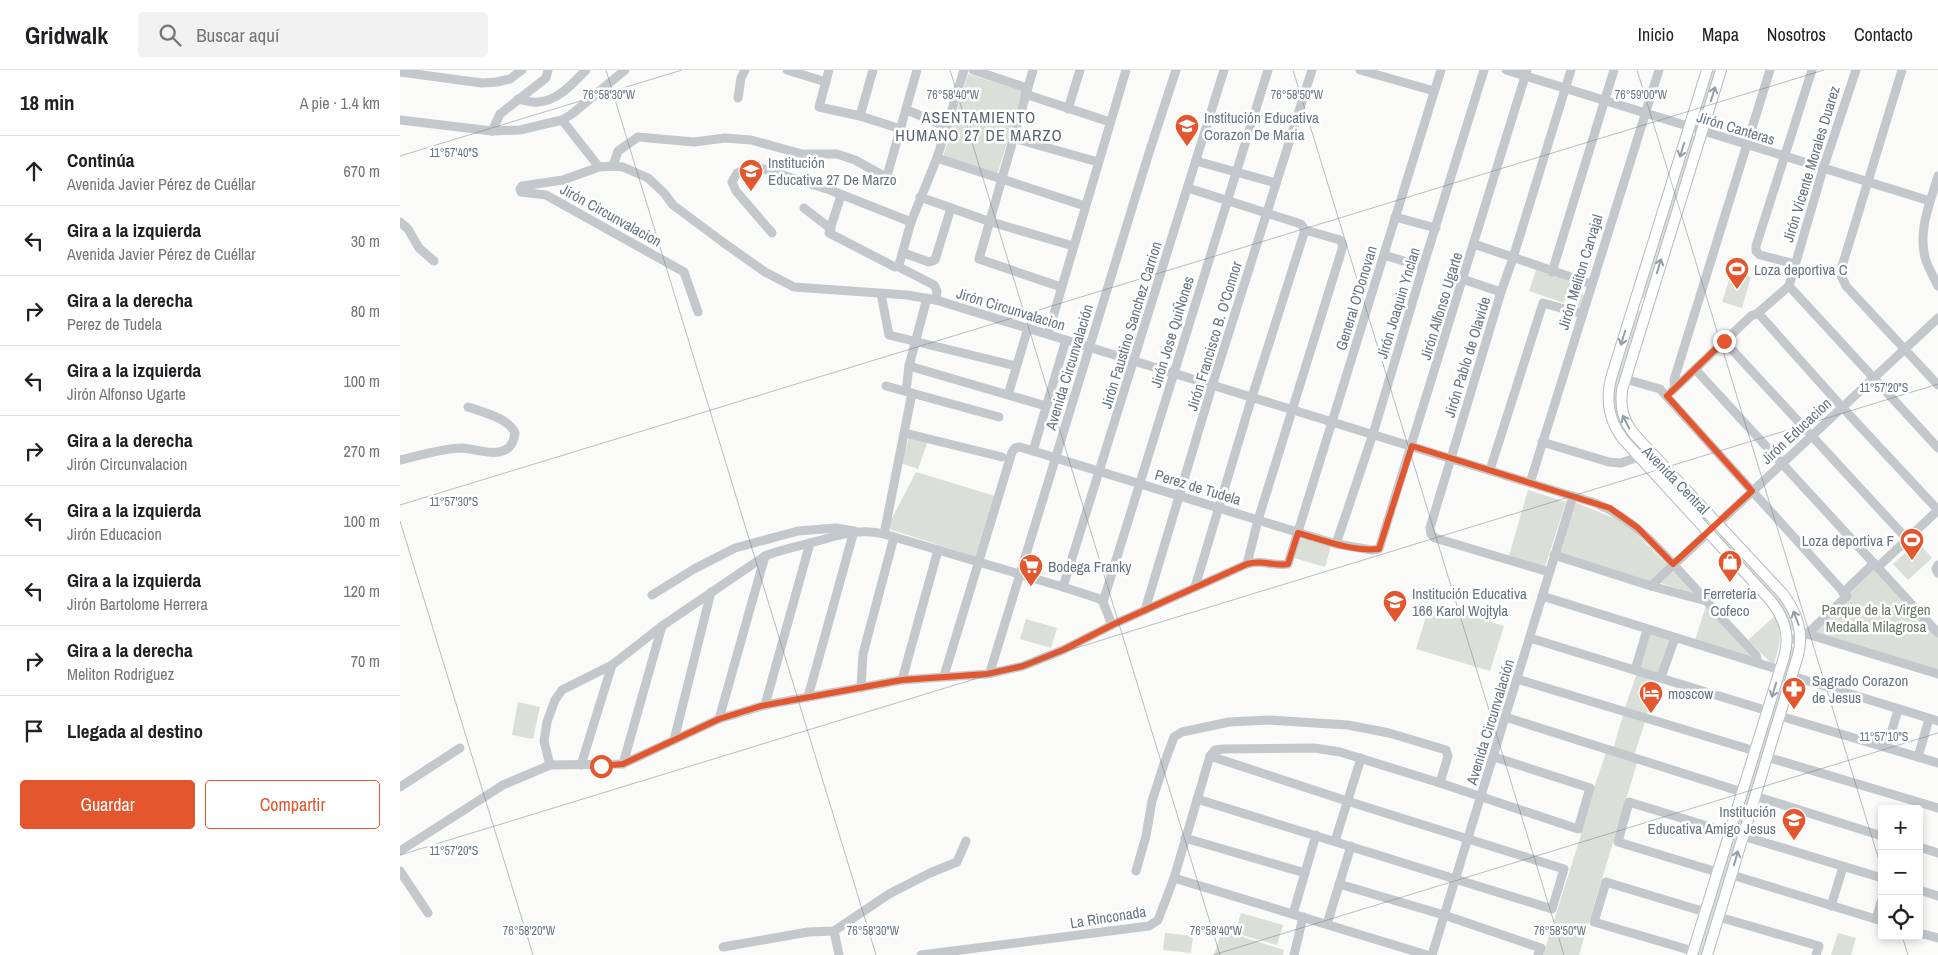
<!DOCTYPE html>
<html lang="es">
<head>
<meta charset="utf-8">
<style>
  body { margin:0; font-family:"Archivo Narrow",sans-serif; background:#f2f2f2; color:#202124 }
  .controls { position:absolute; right:15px; bottom:15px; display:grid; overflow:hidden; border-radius:5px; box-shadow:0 2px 8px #0003 }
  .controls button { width:45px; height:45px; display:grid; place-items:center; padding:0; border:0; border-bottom:1px solid #e0e0e0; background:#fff; color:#202124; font:25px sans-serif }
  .stop { position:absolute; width:15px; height:15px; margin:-11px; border:4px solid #e4572e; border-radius:50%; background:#fff }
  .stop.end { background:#e4572e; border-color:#fff; box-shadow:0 1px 5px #0008 }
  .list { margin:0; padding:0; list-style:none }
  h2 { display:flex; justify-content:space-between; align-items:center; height:65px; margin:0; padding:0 20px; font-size:21px }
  h2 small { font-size:16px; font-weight:400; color:#757577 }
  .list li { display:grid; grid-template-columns:32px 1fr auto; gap:15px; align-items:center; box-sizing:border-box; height:70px; padding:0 20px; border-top:1px solid #e0e0e0 }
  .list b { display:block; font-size:19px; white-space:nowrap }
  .list p { margin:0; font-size:16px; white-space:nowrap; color:#757577 }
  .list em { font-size:16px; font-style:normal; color:#757577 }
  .actions { display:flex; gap:10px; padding:15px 20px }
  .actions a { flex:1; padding:11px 0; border:1px solid #e4572e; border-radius:5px; text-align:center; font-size:18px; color:#e4572e }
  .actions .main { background:#e4572e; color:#fff }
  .icon { flex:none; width:28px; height:28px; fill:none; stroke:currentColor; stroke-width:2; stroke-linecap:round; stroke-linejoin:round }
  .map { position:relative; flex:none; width:1538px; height:885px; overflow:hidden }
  header { display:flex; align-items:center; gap:30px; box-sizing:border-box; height:70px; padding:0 25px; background:#fff; border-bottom:1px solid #e0e0e0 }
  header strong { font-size:24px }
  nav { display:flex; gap:28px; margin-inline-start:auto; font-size:18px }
  .search { width:350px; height:45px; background:#f2f2f2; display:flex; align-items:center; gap:12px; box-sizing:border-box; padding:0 18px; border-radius:5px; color:#757577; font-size:19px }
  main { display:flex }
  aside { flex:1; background:#fff }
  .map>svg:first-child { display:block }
  .green { fill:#dadfd7 }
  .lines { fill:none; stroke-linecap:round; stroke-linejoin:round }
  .major-casing { stroke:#b5babe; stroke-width:12 }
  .minor { stroke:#c3c8cc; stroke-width:9 }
  .major { stroke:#fff; stroke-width:10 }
  .oneway { stroke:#939fa8 }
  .route { stroke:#e4572e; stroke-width:6 }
  .ticks { fill:none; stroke:#657683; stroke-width:1; stroke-opacity:0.45 }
  .labels { text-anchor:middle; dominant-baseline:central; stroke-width:5; stroke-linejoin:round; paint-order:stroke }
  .poi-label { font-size:15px; fill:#657683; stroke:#fff; text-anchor:start }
  .street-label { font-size:15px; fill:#657683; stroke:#fff }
  .park-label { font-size:15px; fill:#687a64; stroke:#fff }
  .neighbourhood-label { font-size:16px; letter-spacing:1px; fill:#57646e; stroke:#fff }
  .ticks-label { font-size:12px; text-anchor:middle; fill:#657683; stroke:#fff; stroke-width:5; stroke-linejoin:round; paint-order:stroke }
</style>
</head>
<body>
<header>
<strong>Gridwalk</strong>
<div class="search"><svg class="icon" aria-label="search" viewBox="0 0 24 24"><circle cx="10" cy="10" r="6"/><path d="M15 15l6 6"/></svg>Buscar aquí</div>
<nav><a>Inicio</a><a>Mapa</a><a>Nosotros</a><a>Contacto</a></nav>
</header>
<main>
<aside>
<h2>18 min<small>A pie · 1.4 km</small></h2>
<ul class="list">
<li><svg class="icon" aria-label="ahead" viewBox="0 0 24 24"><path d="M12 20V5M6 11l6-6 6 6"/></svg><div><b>Continúa</b><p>Avenida Javier Pérez de Cuéllar</p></div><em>670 m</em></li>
<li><svg class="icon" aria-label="left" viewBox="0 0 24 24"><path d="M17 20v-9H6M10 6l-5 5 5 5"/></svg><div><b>Gira a la izquierda</b><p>Avenida Javier Pérez de Cuéllar</p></div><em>30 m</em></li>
<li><svg class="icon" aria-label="right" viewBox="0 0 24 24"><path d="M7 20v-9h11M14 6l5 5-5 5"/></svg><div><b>Gira a la derecha</b><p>Perez de Tudela</p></div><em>80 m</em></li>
<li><svg class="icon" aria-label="left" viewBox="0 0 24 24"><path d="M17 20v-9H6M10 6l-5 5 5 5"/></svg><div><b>Gira a la izquierda</b><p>Jirón Alfonso Ugarte</p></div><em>100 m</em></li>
<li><svg class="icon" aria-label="right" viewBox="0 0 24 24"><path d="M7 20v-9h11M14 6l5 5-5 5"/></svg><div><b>Gira a la derecha</b><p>Jirón Circunvalacion</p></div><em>270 m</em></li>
<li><svg class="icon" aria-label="left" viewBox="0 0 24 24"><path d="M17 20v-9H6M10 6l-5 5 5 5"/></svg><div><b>Gira a la izquierda</b><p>Jirón Educacion</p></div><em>100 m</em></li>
<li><svg class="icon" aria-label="left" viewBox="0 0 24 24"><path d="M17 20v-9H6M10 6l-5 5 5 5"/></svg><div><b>Gira a la izquierda</b><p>Jirón Bartolome Herrera</p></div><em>120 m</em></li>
<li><svg class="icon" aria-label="right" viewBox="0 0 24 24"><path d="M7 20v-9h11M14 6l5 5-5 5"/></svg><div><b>Gira a la derecha</b><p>Meliton Rodriguez</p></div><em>70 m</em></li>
<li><svg class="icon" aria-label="arrive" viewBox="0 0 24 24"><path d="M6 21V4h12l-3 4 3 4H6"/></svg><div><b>Llegada al destino</b></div></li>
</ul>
<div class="actions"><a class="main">Guardar</a><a>Compartir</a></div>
</aside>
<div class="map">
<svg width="1538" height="885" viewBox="0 0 1538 885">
  <rect width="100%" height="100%" fill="#fafaf8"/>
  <!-- green -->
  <g class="green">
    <path d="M1312,0H1317L1301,51L1296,49Z"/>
    <path d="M568,4L623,21L597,105L543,87Z"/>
    <path d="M1291,65L1297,67L1247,230L1241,228Z"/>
    <path d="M1136,200L1171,212L1164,233L1129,221Z"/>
    <path d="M1332,201L1351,207L1342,238L1322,232Z"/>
    <path d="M1177,222L1186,225L1181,241L1172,239Z"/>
    <path d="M1239,241H1242L1218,339L1309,448L1304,453L1224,364L1212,336L1213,315L1236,242Z"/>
    <path d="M510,365L528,371L518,399L500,393Z"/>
    <path d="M516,402L595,426L576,487L489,459V454Z"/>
    <path d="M1128,420L1166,432L1145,497L1109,486Z"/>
    <path d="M1174,432L1224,452L1269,496L1250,512L1159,484Z"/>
    <path d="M1323,463L1384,529L1397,559L1389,561L1381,537L1318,469Z"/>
    <path d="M900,468L931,476L925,497L894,488Z"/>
    <path d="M1518,472L1532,488L1508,510L1493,494Z"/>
    <path d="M1475,497L1538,565V603L1412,562L1446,523Z"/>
    <path d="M1274,501L1294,524L1261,513Z"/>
    <path d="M1030,534L1104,556L1090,601L1016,579Z"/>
    <path d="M1306,536L1352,586L1350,588L1295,570Z"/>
    <path d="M1376,545C1382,563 1380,576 1374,594H1372L1348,570Z"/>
    <path d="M626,549L657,558L651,578L620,569Z"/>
    <path d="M1248,563L1270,570L1260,604L1237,598Z"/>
    <path d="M1391,577H1394L1396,580L1303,885H1297Z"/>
    <path d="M1237,603L1257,609L1247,644L1225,637Z"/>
    <path d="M118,632L140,637L133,669L112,665Z"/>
    <path d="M1223,645L1245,652L1234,686L1213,679Z"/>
    <path d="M1206,683L1237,693L1179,885H1143L1181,765L1179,761Z"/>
    <path d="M841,843L883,855L877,875L835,863Z"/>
    <path d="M822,860L884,880L883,885H814Z"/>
    <path d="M765,863L793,866L791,883L763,880Z"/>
    <path d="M1438,863L1456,868L1451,885H1431Z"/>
  </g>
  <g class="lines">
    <defs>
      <g id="major">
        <path d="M1292,885L1384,587C1390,565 1385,549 1371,531L1223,369C1208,349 1205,329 1212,305L1307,0"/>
        <path d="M1307,885L1398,585C1404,562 1397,543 1383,524L1234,364C1223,350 1220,338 1222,320L1321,0"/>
      </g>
    </defs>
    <!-- major casing -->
    <use href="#major" class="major-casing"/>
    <!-- minor -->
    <g class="minor">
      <path d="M387,0L426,12"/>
      <path d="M429,0L419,37L460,46L501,59"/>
      <path d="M573,0L627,18"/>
      <path d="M633,0L579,189L661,217"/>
      <path d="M960,0L1034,21"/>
      <path d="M1106,0L1530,131"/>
      <path d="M1502,0L1440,203L1446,216L1538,315"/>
      <path d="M0,2L82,13L97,12L110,9L122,0"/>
      <path d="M625,24L710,52"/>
      <path d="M338,28L341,8L345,0"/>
      <path d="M118,29C124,30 132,33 138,32C158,31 173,13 186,0"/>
      <path d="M668,39L680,0"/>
      <path d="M507,40L547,57"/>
      <path d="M460,46L473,0"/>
      <path d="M0,50L92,61L120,60L162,50L172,44L225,0"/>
      <path d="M162,50L199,97"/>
      <path d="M92,61L100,44L146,8L148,0"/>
      <path d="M613,68L698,92"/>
      <path d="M537,88L685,136"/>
      <path d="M796,91L876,113"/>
      <path d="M213,96L218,81L238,67L294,72L325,68L351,70L402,84H437L455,90L484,106H487L517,0"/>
      <path d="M1538,106C1530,133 1517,162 1526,191C1529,199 1534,208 1538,216"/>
      <path d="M788,118L901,154L905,160"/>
      <path d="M441,125L429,163L495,197L499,195L511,152L537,88L564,0"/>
      <path d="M520,127L588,151L673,176"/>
      <path d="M404,138L431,159"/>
      <path d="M995,147L1036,158"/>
      <path d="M0,152L8,159L19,178L34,191"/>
      <path d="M372,163L336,121L332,112L337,103L347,98L357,97L430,120L511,152"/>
      <path d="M1074,174L1191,214"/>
      <path d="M504,183L529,192L535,190L551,138"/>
      <path d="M984,185L1023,197"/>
      <path d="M1395,194L1360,185L1356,181V176L1412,0"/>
      <path d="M497,196L534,215L537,221L536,230"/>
      <path d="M1152,202L1214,0"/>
      <path d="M1062,209L1101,222"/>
      <path d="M1389,216L1423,99L1456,0"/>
      <path d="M1389,216L1538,378"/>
      <path d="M481,224L489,265L616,296"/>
      <path d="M298,242L284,202L146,125L121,122L120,119L122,116L163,110L199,97L213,96L223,97L248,108L264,123L273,135L324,173L365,202L394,217L507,225L536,230L1195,433C1236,449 1265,485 1294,517C1314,540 1335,563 1356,585L1358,593"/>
      <path d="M1358,243L1442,337L1538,440"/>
      <path d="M648,264L726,0"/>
      <path d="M1324,271L1507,469"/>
      <path d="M509,296L646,336"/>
      <path d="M1295,299L1538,563"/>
      <path d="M1225,309L1260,319L1447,526L1407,564"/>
      <path d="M486,316L599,347"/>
      <path d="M1275,318L1274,310L1370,0"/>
      <path d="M506,321L509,296L527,228"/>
      <path d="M1272,321L1351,246L1358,243L1389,216"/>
      <path d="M608,325L628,258"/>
      <path d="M505,363L602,387"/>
      <path d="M1142,372L1209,392L1221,393L1238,387"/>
      <path d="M633,381L666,270"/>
      <path d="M0,390C17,386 45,378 62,378C76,379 93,386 105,380C112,377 114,370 115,363C109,348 82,342 68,337"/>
      <path d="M1090,400L1143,233L1182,244"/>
      <path d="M1130,413L1259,0"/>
      <path d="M484,464L512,323"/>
      <path d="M936,474L973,364L1023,197L1084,0"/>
      <path d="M1154,485L1251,516L1538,248"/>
      <path d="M847,494L858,450L943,176L940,170L905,160"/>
      <path d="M1538,495L1536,499L1538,503"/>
      <path d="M1478,497L1538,440"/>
      <path d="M1149,502L1035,468L1031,464L1030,458L1101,222L1113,188L1171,0"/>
      <path d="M1251,516L1306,531"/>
      <path d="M663,517L824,0"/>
      <path d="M795,517L852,327L905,160"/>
      <path d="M1443,523L1474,493"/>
      <path d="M252,525L294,499L335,478L398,461L436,458L454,461L408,627"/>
      <path d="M1142,526L1380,600"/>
      <path d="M703,532L868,0"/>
      <path d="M745,540L812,316L912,0"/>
      <path d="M1130,568L1368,641"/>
      <path d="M1387,570L1400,568L1407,564L1538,604"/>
      <path d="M1235,600L1247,560"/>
      <path d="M590,602L748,86L776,0"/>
      <path d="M544,606L612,382L615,378L620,377L936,474L972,480L979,479L1127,0"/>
      <path d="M1392,606L1538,651"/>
      <path d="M1261,607L1275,568"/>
      <path d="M1117,609L1355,681"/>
      <path d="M502,610L538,480"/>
      <path d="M461,618L463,584L494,467"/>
      <path d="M365,635L410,473"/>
      <path d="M1380,646L1538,693"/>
      <path d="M1105,647L1342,722"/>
      <path d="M319,649L365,486"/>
      <path d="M274,670L311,522"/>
      <path d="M1487,677L1498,640"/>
      <path d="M1367,687L1538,738"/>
      <path d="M1518,687L1529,649"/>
      <path d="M223,694L262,556"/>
      <path d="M150,695L144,671L147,652L155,630L162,620L212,595L262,556L365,486C380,480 395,477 410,473C435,467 458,457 484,464L663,517L700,529L703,532L712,555"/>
      <path d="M181,695L212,595"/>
      <path d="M0,717L60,678"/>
      <path d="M1355,726L1482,766"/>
      <path d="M797,729L1152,839L1164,799L947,731L810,686"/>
      <path d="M1343,766L1482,808"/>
      <path d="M785,768L905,803"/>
      <path d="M935,771L961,688"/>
      <path d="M1519,777L1538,783"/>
      <path d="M0,781L103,715L150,695L223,694L319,649L365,635L502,610L587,604L623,596L663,580L712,555L847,494C865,489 872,497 888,494L1041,0"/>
      <path d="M0,801L28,843"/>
      <path d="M736,801L746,766L752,731L764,694L774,667L782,662L829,652L868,650L948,655L989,663L1046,680L1048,686L1040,713"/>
      <path d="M1317,802L1218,772L1229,732L1330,763"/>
      <path d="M1332,805L1482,851"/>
      <path d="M774,808L1027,885"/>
      <path d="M939,814L1044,845L1141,878L1138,885"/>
      <path d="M1519,820L1538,826"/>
      <path d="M1431,836L1443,797"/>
      <path d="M893,844L916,765"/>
      <path d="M1319,847L1419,876L1416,885"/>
      <path d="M1476,849L1482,829"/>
      <path d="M927,854L951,776"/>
      <path d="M434,861L439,885"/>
      <path d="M1519,863L1538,868"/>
      <path d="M323,877L408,862L434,861L489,824L530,803L557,792L566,771"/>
      <path d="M1293,881L1194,852L1206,812L1305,842"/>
      <path d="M521,885L749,856L758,850L774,808L810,686L815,680L824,679L914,678L940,682L1040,713L1178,759L1190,718L1094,687"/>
      <path d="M894,885L903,847"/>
      <path d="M1032,885L1173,426"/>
    </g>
    <!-- major -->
    <use href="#major" class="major"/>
  </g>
  <!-- one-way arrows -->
  <defs><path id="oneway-shaft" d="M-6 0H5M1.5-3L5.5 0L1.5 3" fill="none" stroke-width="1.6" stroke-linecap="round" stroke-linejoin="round" transform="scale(1.25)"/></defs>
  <g class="oneway">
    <use href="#oneway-shaft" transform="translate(1313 24) rotate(-73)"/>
    <use href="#oneway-shaft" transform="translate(1282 80) rotate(107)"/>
    <use href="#oneway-shaft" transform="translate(1259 196) rotate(-73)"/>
    <use href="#oneway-shaft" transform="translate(1223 268) rotate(107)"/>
    <use href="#oneway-shaft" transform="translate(1226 352) rotate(-117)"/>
    <use href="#oneway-shaft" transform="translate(1396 548) rotate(-111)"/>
    <use href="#oneway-shaft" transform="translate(1374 620) rotate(107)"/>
    <use href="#oneway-shaft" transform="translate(1336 788) rotate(-74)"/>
  </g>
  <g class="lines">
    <!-- route -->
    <path class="route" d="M201,696L223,694L319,649L361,636L502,610L587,604L623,596L663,580L712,555L847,494C865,489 872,497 888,494L898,463C923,470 953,482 979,479L1012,376L1210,438L1238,458L1273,494L1352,421L1267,326L1324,271"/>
  </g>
  <!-- ticks -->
  <path class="ticks" d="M206,0L476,885M550,0L820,885M893,0L1164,885M1237,0L1482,800M0,86L282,0M0,435L1424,0M0,451L133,885M0,785L1538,314M1502,866L1508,885M813,885L1538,663"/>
  <!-- icons -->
  <defs>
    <symbol id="school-pin" viewBox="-11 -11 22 30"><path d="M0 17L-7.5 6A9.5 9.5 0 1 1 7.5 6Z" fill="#e4572e" stroke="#fff"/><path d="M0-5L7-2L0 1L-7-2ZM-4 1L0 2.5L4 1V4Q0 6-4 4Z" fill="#fff"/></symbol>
    <symbol id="stadium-pin" viewBox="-11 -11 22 30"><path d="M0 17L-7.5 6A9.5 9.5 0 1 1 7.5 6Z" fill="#e4572e" stroke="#fff"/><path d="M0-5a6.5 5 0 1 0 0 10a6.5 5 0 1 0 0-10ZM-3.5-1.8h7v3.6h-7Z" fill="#fff"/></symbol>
    <symbol id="shop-pin" viewBox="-11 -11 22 30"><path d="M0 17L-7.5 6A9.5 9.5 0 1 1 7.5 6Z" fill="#e4572e" stroke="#fff"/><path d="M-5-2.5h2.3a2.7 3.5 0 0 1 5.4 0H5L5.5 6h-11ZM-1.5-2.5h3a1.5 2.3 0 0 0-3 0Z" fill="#fff"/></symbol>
    <symbol id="supermarket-pin" viewBox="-11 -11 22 30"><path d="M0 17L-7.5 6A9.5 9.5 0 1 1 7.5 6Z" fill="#e4572e" stroke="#fff"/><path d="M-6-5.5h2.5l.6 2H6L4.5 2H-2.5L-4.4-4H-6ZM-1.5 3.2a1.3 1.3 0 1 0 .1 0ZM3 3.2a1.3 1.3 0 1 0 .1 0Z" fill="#fff"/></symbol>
    <symbol id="pharmacy-pin" viewBox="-11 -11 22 30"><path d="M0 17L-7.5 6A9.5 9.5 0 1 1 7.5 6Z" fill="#e4572e" stroke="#fff"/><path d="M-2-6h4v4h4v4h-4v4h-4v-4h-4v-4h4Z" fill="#fff"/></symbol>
    <symbol id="hotel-pin" viewBox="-11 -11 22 30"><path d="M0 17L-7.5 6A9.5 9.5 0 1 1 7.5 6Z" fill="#e4572e" stroke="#fff"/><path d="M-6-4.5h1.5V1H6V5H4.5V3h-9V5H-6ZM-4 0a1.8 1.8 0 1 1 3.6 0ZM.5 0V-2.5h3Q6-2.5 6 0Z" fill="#fff"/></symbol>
  </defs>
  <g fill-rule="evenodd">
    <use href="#school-pin" x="773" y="42" width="28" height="38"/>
    <use href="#school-pin" x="337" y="87" width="28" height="38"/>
    <use href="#stadium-pin" x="1323" y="185" width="28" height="38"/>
    <use href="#stadium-pin" x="1498" y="456" width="28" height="38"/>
    <use href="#shop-pin" x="1316" y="478" width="28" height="38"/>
    <use href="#supermarket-pin" x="617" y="482" width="28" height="38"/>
    <use href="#school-pin" x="981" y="518" width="28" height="38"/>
    <use href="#pharmacy-pin" x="1380" y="605" width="28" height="38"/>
    <use href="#hotel-pin" x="1237" y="609" width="28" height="38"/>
    <use href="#school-pin" x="1380" y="736" width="28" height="38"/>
  </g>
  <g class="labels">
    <!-- poi labels -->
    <g class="poi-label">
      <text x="804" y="47">Institución Educativa<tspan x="804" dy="17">Corazon De Maria</tspan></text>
      <text x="368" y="92">Institución<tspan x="368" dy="17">Educativa 27 De Marzo</tspan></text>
      <text x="1354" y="199">Loza deportiva C</text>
      <text x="1494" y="470" text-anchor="end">Loza deportiva F</text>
      <text x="648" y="496">Bodega Franky</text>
      <text x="1012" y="523">Institución Educativa<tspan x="1012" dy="17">166 Karol Wojtyla</tspan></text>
      <text x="1330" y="523" text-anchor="middle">Ferretería<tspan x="1330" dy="17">Cofeco</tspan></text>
      <text x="1412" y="610">Sagrado Corazon<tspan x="1412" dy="17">de Jesus</tspan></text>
      <text x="1268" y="623">moscow</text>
      <text x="1376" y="741" text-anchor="end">Institución<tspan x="1376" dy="17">Educativa Amigo Jesus</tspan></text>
    </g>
    <!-- street labels -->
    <g class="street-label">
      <text transform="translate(1336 58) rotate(17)">Jirón Canteras</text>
      <text transform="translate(1411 94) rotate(-73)">Jirón Vicente Morales Duarez</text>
      <text transform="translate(211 145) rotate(29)">Jirón Circunvalacion</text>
      <text transform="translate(1180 202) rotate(-73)">Jirón Meliton Carvajal</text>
      <text transform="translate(956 228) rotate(-73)">General O'Donovan</text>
      <text transform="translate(998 233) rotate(-73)">Jirón Joaquin Ynclan</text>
      <text transform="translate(1041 236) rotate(-73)">Jirón Alfonso Ugarte</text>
      <text transform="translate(611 239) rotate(17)">Jirón Circunvalacion</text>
      <text transform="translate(731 255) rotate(-73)">Jirón Faustino Sanchez Carrion</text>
      <text transform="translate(772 262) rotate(-73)">Jirón Jose QuiÑones</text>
      <text transform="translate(814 266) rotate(-73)">Jirón Francisco B. O'Connor</text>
      <text transform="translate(1067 287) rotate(-73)">Jirón Pablo de Olavide</text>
      <text transform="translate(669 297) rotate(-73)">Avenida Circunvalación</text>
      <text transform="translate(1396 361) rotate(-43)">Jirón Educacion</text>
      <text transform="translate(1276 410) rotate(46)">Avenida Central</text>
      <text transform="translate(798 417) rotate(17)">Perez de Tudela</text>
      <text transform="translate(1090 652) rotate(-73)">Avenida Circunvalación</text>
      <text transform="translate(708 847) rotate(-9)">La Rinconada</text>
    </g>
    <!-- park labels -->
    <g class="park-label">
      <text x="1476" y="539">Parque de la Virgen<tspan x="1476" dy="17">Medalla Milagrosa</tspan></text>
    </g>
    <!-- neighbourhood labels -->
    <g class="neighbourhood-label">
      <text x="579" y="47">ASENTAMIENTO<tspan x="579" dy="18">HUMANO 27 DE MARZO</tspan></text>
    </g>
  </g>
  <g class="ticks-label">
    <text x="209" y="29">76°58'30"W</text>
    <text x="553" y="29">76°58'40"W</text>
    <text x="897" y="29">76°58'50"W</text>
    <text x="1241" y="29">76°59'00"W</text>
    <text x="54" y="87">11°57'40"S</text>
    <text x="1484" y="322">11°57'20"S</text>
    <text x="54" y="436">11°57'30"S</text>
    <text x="1484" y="671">11°57'10"S</text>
    <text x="54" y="785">11°57'20"S</text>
    <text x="129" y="865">76°58'20"W</text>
    <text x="473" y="865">76°58'30"W</text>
    <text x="816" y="865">76°58'40"W</text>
    <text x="1160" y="865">76°58'50"W</text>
  </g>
</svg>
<div class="controls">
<button>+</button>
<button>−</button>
<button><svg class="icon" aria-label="locate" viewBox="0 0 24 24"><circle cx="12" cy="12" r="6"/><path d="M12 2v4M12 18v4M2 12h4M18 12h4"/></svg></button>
</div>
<div class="stop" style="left:201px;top:696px"></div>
<div class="stop end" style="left:1324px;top:271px"></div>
</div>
</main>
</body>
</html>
